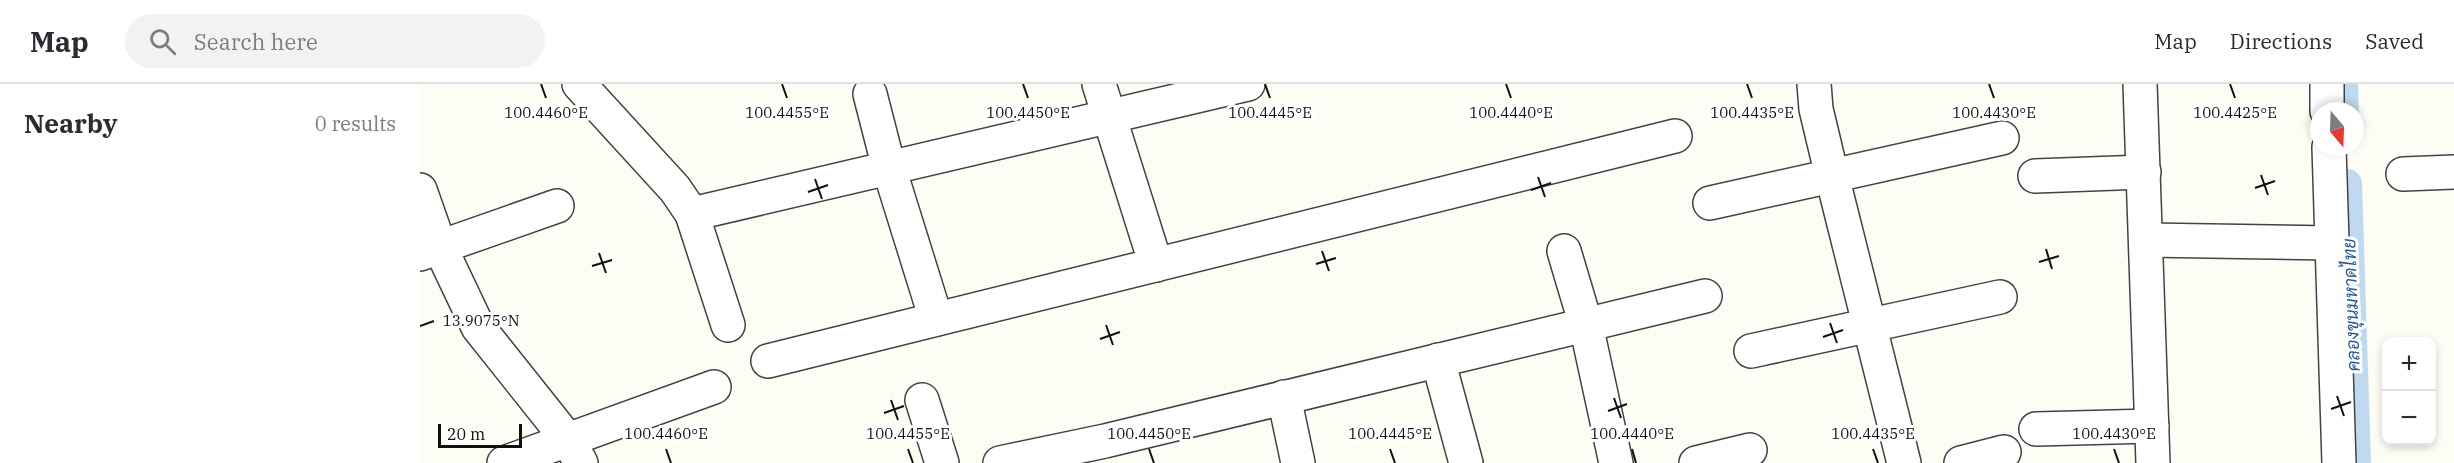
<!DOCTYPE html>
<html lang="en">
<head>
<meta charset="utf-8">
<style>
  body { margin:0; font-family:"IBM Plex Serif",Sarabun,serif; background:#f2f2f3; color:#2b2b33 }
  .controls { position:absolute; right:18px; bottom:18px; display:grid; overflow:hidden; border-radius:12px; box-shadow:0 3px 9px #0003 }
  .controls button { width:54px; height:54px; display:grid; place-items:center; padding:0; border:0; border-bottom:2px solid #e1e1e2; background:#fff; color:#2b2b33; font:30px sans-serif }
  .compass { position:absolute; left:1890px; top:18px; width:54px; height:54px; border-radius:50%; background:#fff; box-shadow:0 3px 9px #0003; rotate:161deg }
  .scale { position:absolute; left:18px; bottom:15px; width:84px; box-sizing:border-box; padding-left:6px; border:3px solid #101010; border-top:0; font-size:16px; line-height:21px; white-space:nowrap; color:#101010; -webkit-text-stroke:4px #fff; paint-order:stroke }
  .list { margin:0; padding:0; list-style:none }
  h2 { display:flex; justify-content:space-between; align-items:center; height:78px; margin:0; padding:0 24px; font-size:26px }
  h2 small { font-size:20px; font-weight:400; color:#7c7c81 }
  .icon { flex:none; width:33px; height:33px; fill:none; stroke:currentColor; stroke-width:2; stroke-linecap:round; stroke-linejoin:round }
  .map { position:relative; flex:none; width:2034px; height:379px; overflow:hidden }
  header { display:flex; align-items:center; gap:36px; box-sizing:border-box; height:84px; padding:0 30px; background:#fff; border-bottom:2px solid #e1e1e2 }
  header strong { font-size:28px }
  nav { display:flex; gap:33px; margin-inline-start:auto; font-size:21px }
  .search { width:420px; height:54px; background:#f2f2f3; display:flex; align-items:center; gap:15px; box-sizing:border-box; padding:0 21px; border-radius:33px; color:#7c7c81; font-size:22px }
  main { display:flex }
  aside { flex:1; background:#fff }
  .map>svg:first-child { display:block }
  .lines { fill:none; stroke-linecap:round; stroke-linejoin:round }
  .canal { stroke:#bfd9f0; stroke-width:30 }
  .minor-casing { stroke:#434343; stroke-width:36 }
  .minor { stroke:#fff; stroke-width:33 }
  .ticks { fill:none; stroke:#101010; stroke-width:2 }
  .labels { text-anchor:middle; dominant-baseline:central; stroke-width:6; stroke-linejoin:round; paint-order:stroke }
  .water-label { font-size:18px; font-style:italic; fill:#265a96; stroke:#fff }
  .ticks-label { font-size:15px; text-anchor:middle; fill:#101010; stroke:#fff; stroke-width:6; stroke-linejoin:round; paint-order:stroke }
</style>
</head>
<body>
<header>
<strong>Map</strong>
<div class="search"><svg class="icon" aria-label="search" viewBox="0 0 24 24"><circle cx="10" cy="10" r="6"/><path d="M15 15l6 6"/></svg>Search here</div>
<nav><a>Map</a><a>Directions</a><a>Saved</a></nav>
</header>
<main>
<aside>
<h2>Nearby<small>0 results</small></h2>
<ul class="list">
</ul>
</aside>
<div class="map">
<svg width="2034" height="379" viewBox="0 0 2034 379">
  <rect width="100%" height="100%" fill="#fefdf5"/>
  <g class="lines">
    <!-- canal -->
    <g class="canal">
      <path d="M1923,0L1924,27"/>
      <path d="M1927,100L1936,379"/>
    </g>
    <defs>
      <g id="minor">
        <path d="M159,0L255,105L272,130"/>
        <path d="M679,0L736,181"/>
        <path d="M1394,0L1396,25L1412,92L1484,379"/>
        <path d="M1720,0L1733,379"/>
        <path d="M1907,0V27"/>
        <path d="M450,10L469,84L516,235"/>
        <path d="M1909,63L1919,379"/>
        <path d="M1983,90L2034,88"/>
        <path d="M1615,92L1724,88"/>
        <path d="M0,106L20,163L58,243L148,356L161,379"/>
        <path d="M1290,119L1582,54"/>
        <path d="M1727,156L1911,159"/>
        <path d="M1144,167L1166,241L1196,379"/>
        <path d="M0,170L137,122"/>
        <path d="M308,241L272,130L828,0"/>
        <path d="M1331,267L1580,213"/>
        <path d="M1018,276L1046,379"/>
        <path d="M348,277L1255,52"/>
        <path d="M864,313L878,379"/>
        <path d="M502,316L522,379"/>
        <path d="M1616,345L1732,342"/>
        <path d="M84,379L294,303"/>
        <path d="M580,379L685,357L1285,212"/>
        <path d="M1276,379L1330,366"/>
        <path d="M1541,379L1584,368"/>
      </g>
    </defs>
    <!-- minor casing -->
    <use href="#minor" class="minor-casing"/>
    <!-- minor -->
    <use href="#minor" class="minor"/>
  </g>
  <!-- ticks -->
  <path class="ticks" d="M121,0L126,14M362,0L367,14M603,0L608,14M845,0L850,14M1086,0L1091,14M1327,0L1332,14M1569,0L1574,14M1810,0L1815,14M1841,91L1848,111M1118,93L1125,113M395,95L402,115M1835,104L1855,97M1111,106L1131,99M388,108L408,101M1626,165L1632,185M902,167L909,187M179,169L186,189M1619,178L1639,172M896,180L916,174M172,182L192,176M1410,239L1417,259M686,241L693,261M0,242L14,237M1403,253L1423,246M680,255L700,248M1917,312L1924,332M1194,314L1201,334M471,316L478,336M1911,325L1931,318M1188,327L1207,320M464,329L484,322M246,365L251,379M488,365L493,379M729,365L734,379M970,365L975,379M1212,365L1216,379M1453,365L1458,379M1694,365L1699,379"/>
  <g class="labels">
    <!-- water labels -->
    <g class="water-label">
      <text transform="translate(1931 221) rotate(-92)">คลองขุนมหาดไทย</text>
    </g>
  </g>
  <g class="ticks-label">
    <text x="608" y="34">100.4450°E</text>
    <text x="850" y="34">100.4445°E</text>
    <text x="1091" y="34">100.4440°E</text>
    <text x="1574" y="34">100.4430°E</text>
    <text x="1815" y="34">100.4425°E</text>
    <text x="126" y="34">100.4460°E</text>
    <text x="367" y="34">100.4455°E</text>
    <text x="1332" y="34">100.4435°E</text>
    <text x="61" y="242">13.9075°N</text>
    <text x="246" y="355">100.4460°E</text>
    <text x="488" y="355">100.4455°E</text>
    <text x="729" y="355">100.4450°E</text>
    <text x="970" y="355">100.4445°E</text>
    <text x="1212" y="355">100.4440°E</text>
    <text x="1453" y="355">100.4435°E</text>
    <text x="1694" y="355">100.4430°E</text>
  </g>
</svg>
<div class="controls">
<button>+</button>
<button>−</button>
</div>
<svg class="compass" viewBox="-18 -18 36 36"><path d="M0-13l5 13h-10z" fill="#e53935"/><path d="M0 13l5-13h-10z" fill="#7c7c81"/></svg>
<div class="scale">20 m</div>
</div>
</main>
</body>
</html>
